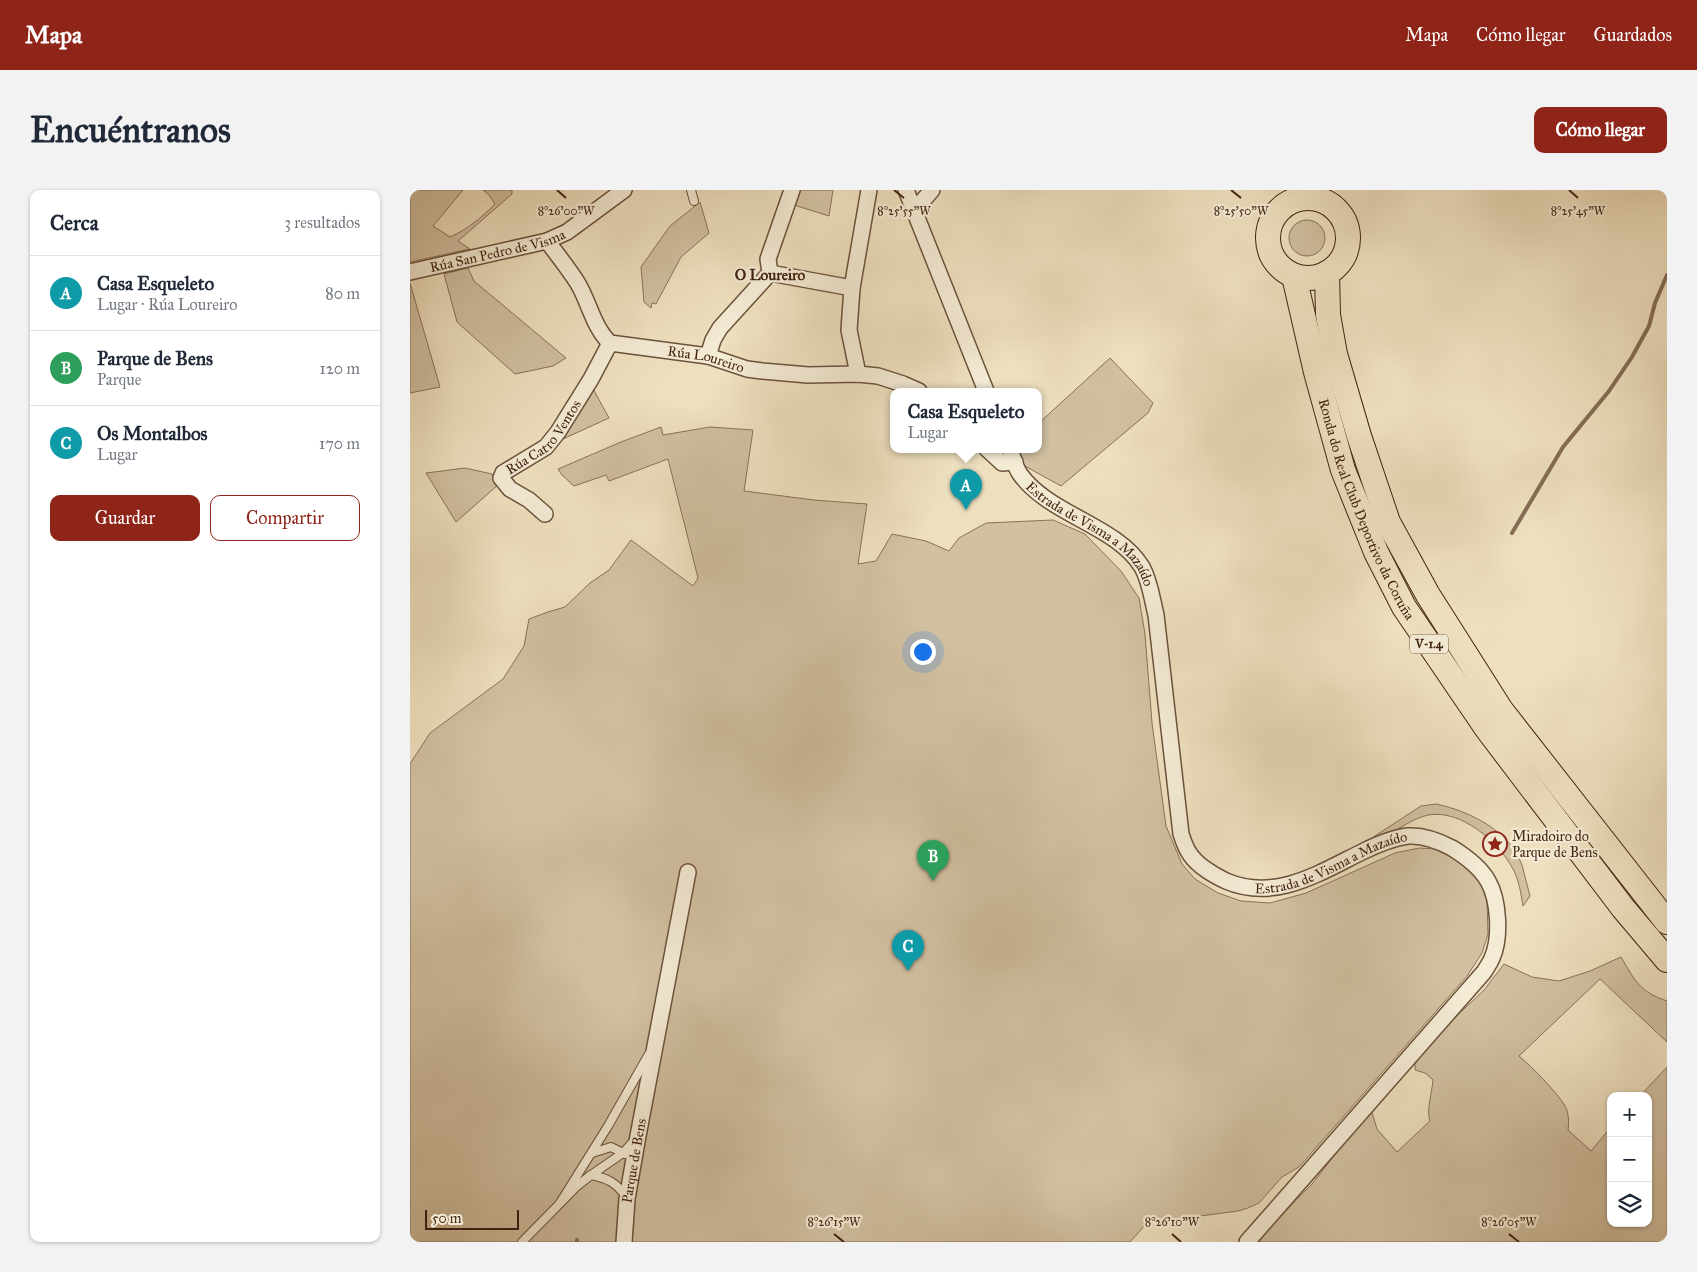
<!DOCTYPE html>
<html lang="es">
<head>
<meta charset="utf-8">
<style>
  body { margin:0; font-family:"IM FELL Great Primer",serif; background:#f2f2f3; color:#1f2937 }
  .controls { position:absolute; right:15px; bottom:15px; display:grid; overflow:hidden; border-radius:10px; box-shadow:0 1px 4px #0004 }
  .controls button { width:45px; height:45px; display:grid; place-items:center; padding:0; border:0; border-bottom:1px solid #e0e1e3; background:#fff; color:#1f2937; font:25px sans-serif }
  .scale { position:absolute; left:15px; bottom:12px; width:94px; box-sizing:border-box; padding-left:5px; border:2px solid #412211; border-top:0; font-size:14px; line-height:18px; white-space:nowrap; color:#412211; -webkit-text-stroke:4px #f4ebd5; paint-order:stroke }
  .you { position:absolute; left:512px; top:461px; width:18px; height:18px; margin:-12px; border:4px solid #fff; border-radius:50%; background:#1a73e8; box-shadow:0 0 0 8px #1a73e833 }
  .badge { display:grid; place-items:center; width:32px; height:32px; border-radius:50%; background:#8f2418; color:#fff; font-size:16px; font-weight:700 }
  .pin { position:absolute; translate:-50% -41px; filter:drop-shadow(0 1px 2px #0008) }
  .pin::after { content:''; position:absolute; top:26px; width:18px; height:15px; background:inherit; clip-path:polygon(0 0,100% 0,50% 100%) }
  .popup { position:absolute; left:480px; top:198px; width:152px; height:65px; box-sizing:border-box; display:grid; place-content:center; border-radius:10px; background:#fff; filter:drop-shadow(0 1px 4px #0005); font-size:16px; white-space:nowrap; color:#747a83 }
  .popup b { font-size:19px; color:#1f2937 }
  .popup::after { content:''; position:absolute; left:50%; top:100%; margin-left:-10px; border:10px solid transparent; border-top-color:#fff }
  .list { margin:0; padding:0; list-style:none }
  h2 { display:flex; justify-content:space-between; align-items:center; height:65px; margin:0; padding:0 20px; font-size:21px }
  h2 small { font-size:16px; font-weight:400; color:#747a83 }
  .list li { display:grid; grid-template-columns:32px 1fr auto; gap:15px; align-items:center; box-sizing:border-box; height:75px; padding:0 20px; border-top:1px solid #e0e1e3 }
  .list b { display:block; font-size:19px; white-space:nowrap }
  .list p { margin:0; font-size:16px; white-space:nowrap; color:#747a83 }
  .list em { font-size:16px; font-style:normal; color:#747a83 }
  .actions { display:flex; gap:10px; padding:15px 20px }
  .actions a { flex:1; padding:11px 0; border:1px solid #8f2418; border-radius:10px; text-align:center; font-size:18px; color:#8f2418 }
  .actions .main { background:#8f2418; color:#fff }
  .icon { flex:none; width:28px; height:28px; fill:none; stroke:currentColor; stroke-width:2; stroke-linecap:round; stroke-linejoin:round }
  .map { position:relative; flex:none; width:1257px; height:1052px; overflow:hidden; border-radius:10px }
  header { display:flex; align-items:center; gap:30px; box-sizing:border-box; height:70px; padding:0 25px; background:#8f2418; color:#fff }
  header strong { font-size:24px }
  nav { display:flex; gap:28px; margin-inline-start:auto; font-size:18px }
  .intro { display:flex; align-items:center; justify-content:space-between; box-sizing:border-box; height:120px; padding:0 30px }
  h1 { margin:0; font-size:35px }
  .button { padding:12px 22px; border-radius:10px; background:#8f2418; color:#fff; font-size:18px; font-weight:700 }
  main { display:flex; gap:30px; padding:0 30px }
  aside { flex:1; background:#fff; border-radius:10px; box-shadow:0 1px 4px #0004 }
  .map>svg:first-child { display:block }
  .green { fill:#d1c0a1; stroke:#897159 }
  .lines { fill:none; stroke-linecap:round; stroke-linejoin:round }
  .stream { stroke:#856d56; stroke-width:4 }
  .service-casing { stroke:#6c523c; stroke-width:10 }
  .minor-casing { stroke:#6c523c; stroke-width:18 }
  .trunk-casing { stroke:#412211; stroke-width:26 }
  .service { stroke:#f4ebd5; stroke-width:8 }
  .minor { stroke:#f4ebd5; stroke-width:15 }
  .trunk { stroke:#eee0bf; stroke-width:24 }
  .ticks { fill:none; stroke:#412211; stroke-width:2 }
  .labels { text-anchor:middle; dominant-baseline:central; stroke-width:4.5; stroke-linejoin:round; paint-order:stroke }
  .shield { fill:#f4ebd5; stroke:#775e4c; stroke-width:1 }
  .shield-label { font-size:12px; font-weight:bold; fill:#412211 }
  .street-label { font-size:14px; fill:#412211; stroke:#f4ebd5 }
  .poi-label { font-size:14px; fill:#412211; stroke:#f4ebd5; text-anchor:start }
  .neighbourhood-label { font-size:15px; font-weight:bold; fill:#412211; stroke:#f4ebd5 }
  .ticks-label { font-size:12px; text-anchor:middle; fill:#412211; stroke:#f4ebd5; stroke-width:4.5; stroke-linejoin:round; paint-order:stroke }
</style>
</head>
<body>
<header>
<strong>Mapa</strong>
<nav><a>Mapa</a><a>Cómo llegar</a><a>Guardados</a></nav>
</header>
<div class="intro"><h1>Encuéntranos</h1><a class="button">Cómo llegar</a></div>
<main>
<aside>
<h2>Cerca<small>3 resultados</small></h2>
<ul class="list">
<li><span class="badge" style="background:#0f9aa8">A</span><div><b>Casa Esqueleto</b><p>Lugar · Rúa Loureiro</p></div><em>80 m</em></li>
<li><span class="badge" style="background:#2e9e5b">B</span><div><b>Parque de Bens</b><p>Parque</p></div><em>120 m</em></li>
<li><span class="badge" style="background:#0f9aa8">C</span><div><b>Os Montalbos</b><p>Lugar</p></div><em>170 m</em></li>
</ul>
<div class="actions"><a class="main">Guardar</a><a>Compartir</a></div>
</aside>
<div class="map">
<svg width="1257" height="1052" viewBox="0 0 1257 1052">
  <rect width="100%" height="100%" fill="#eee0bf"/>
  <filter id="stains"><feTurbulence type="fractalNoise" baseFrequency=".004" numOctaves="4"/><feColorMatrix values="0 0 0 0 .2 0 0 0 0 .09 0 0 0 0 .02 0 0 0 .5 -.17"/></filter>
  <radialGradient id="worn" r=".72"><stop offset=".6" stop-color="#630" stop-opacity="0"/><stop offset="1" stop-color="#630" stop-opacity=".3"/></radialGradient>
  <!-- green -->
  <g class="green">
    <path d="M0,0H53L23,36L40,47C58,39 71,28 85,14L79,5L73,0H102V4L48,51L60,59L0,72Z"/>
    <path d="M389,0H423L419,26L384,15Z"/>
    <path d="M290,12L299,43L271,67L246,114L242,113L241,118L234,112L231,77L260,36Z"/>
    <circle cx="897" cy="48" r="18"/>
    <path d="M58,78L64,91L156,168L143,176L105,184L47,132L34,84Z"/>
    <path d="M0,93L30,197L0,203Z"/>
    <path d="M700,168L743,213L738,223L651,296L613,275L606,259H628L629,233Z"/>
    <path d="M181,195L199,228L153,249L148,245Z"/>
    <path d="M251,237L253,245L300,237L343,240L334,301L404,310L457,314L448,374L466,371L482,344L516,351L539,361L549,348L576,333L643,330L675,344L711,381L729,408L735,444L742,533L756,636L772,674L785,689L808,703L831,711L860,713L896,703L985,663L1009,658L1026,659L1043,667L1060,679L1071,693L1077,711L1078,744L1072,763L1057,786L889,977L872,987L849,1013L838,1018L828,1021L737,1033L720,1052H0V574L20,543L93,489L114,456L119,429L138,422L155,417L180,393L199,380L221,350L283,396L288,388L258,269L199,291L196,285L164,296L152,285L148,279L211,252Z"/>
    <path d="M55,278L82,284L89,294L46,332L16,283Z"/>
    <path d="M1026,614C1059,621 1099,640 1112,675C1115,685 1117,696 1120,706L1113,716C1111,704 1109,690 1103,679C1089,652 1051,619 1018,625C1002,629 991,638 977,645C967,649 958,653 948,657L1011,616Z"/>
    <path d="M1211,767C1225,791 1230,802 1257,811V852L1190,789L1109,866C1122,877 1146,901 1155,916C1159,923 1159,932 1158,940L1181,961L1201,937V1033H1238V906H1230L1257,877V1052H849L860,1037L902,994L961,919L967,939L987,962L1020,931C1016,920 1022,903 1023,890L1015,883L1005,880V869L1033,839L1074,800L1094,774L1122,787L1149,791L1180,781Z"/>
  </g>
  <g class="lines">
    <!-- stream -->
    <g class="stream">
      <path d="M1102,343L1153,257L1199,201L1222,167L1239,136L1245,113L1257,85"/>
      <path d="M167,1050V1052"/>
    </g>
    <defs>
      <g id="service">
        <path d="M281,0L284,11"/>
        <path d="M182,963L201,957L215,964"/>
        <path d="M181,985L213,963L224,951"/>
        <path d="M150,1013L198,936L239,864"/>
        <path d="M112,1052L167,996L181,985C197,988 207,993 216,1007"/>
      </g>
      <g id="minor">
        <path d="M496,0L576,201"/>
        <path d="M504,21L522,0"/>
        <path id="s1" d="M137,51C147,64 158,78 167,92C179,111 183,137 200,153L298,166L337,179L352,181L398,185L448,184L468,186L493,194L509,201"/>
        <path id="s2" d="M0,82L137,51L157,42L214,0"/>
        <path d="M360,83L442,98"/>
        <path d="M298,166L303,150L310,138L360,83L358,69L382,0"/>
        <path d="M448,184L439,140L442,98L459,0"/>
        <path d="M577,259L592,273L605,272"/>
        <path id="s3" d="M600,259C603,267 605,277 610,284C639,325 706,335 732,377C740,391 742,409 746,425L771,644C773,650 775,656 778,661C785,674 803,685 816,691C865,712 909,683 952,662C966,655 982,648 998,646C1013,645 1029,651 1042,658C1055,666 1070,677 1078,691C1089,710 1091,748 1082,768C1080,773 1077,777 1074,782L837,1052"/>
        <path id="s4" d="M135,324L119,310L100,299L91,288L93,283L136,257L148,242L181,189L200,153"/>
        <path id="s5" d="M214,1052L217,1009L228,946L278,682"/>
      </g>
      <g id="trunk">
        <circle cx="898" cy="48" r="40"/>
        <path d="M917,83L918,125L925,164L949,246L978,332L1018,405L1091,520L1257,732"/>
        <path id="s6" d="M884,86L906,182L933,280L966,362L994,417L1077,539L1213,718L1257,770"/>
      </g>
    </defs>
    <!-- service casing -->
    <use href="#service" class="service-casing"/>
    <!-- minor casing -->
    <use href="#minor" class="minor-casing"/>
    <!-- trunk casing -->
    <use href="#trunk" class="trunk-casing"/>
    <!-- service -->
    <use href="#service" class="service"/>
    <!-- minor -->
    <use href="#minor" class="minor"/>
    <!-- trunk -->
    <use href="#trunk" class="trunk"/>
  </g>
  <!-- ticks -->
  <path class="ticks" d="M147,0L156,8M484,0L494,8M821,0L831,8M1159,0L1168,8M424,1044L434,1052M762,1044L771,1052M1099,1044L1109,1052"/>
  <!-- icons -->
  <defs>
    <symbol id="sight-ring" viewBox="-11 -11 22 22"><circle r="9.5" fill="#f4ebd5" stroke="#8f2418" stroke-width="1.5"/><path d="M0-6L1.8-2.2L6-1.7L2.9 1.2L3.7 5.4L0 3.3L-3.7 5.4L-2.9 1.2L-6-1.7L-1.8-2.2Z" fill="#8f2418"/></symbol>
  </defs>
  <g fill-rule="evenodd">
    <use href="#sight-ring" x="1071" y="640" width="28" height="28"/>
  </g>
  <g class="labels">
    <!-- shield labels -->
    <rect class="shield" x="1000" y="444.5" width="38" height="19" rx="4"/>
    <g class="shield-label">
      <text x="1019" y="454">V-1.4</text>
    </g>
    <!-- street labels -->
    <g class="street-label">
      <text stroke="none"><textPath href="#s2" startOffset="90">Rúa San Pedro de Visma</textPath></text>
      <text stroke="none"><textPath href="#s1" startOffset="218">Rúa Loureiro</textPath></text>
      <text stroke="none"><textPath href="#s4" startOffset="118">Rúa Catro Ventos</textPath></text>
      <text stroke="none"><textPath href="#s6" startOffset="245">Ronda do Real Club Deportivo da Coruña</textPath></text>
      <text stroke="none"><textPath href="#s3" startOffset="121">Estrada de Visma a Mazaído</textPath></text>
      <text stroke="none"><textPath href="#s3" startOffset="631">Estrada de Visma a Mazaído</textPath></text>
      <text stroke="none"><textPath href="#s5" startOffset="82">Parque de Bens</textPath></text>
    </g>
    <!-- poi labels -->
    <g class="poi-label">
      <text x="1102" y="646">Miradoiro do<tspan x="1102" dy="16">Parque de Bens</tspan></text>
    </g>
    <!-- neighbourhood labels -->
    <g class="neighbourhood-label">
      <text x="360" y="85">O Loureiro</text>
    </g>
  </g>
  <g class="ticks-label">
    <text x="1168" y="25">8°25'45"W</text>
    <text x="156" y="25">8°26'00"W</text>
    <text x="494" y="25">8°25'55"W</text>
    <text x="831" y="25">8°25'50"W</text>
    <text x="424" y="1036">8°26'15"W</text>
    <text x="762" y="1036">8°26'10"W</text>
    <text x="1099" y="1036">8°26'05"W</text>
  </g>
  <rect width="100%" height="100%" filter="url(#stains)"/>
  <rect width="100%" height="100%" fill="url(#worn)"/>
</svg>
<div class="controls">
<button>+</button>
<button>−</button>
<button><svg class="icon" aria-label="layers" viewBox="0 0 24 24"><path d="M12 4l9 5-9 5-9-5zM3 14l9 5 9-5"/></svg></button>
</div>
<div class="scale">50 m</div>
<div class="you"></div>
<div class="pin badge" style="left:556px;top:320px;background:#0f9aa8">A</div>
<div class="popup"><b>Casa Esqueleto</b>Lugar</div>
<div class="pin badge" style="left:523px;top:691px;background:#2e9e5b">B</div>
<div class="pin badge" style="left:498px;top:781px;background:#0f9aa8">C</div>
</div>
</main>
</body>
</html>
